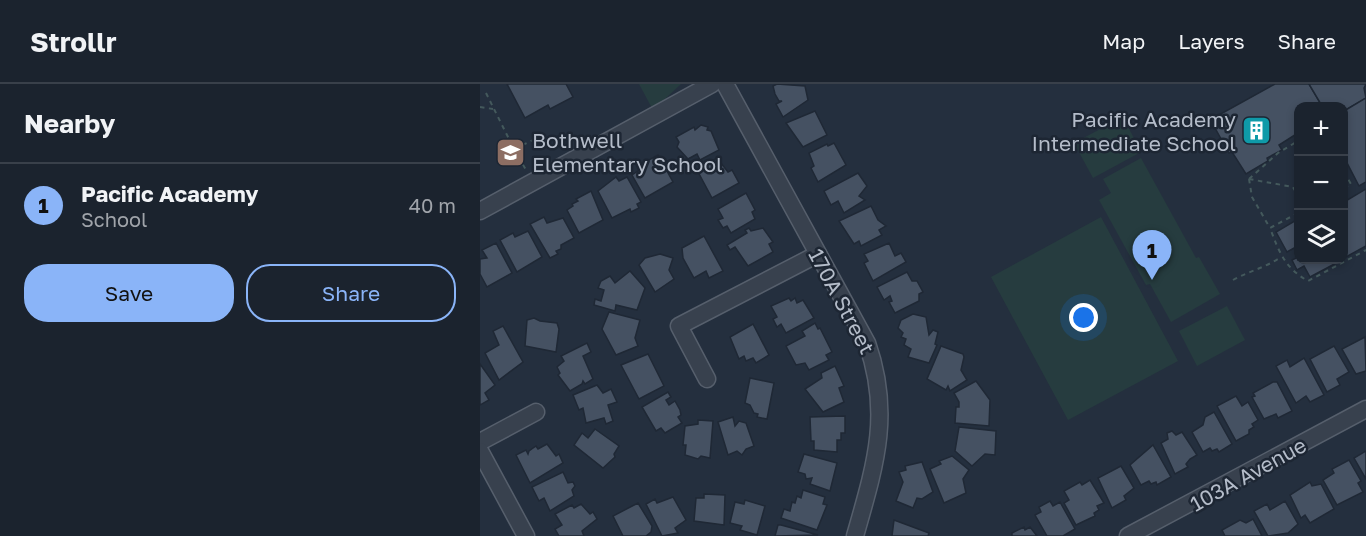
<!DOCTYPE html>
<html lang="en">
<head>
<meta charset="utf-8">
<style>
  body { margin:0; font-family:"Golos Text",sans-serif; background:#282f3a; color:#f1f3f6 }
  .controls { position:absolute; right:18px; top:18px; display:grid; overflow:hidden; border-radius:12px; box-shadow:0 3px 9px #0003 }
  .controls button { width:54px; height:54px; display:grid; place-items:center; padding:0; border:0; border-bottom:2px solid #39404a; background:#1b232e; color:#f1f3f6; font:30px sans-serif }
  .you { position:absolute; left:604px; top:234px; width:21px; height:21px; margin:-15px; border:4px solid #fff; border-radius:50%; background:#1a73e8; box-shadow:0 0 0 9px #1a73e833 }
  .badge { display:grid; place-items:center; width:39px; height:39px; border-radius:50%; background:#8ab4f8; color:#111; font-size:20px; font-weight:700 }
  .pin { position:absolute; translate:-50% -50px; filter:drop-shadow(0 2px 3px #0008) }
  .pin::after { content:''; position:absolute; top:32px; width:21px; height:18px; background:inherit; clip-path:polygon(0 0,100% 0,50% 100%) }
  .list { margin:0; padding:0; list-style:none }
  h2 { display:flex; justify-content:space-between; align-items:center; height:78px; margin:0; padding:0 24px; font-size:26px }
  h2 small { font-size:20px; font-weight:400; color:#a0a4aa }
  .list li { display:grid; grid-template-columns:39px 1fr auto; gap:18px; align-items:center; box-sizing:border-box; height:84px; padding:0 24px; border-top:2px solid #39404a }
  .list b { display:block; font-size:22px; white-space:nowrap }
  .list p { margin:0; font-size:20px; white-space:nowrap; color:#a0a4aa }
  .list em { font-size:20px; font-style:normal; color:#a0a4aa }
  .actions { display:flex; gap:12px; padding:18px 24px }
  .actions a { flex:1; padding:14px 0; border:2px solid #8ab4f8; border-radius:24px; text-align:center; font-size:21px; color:#8ab4f8 }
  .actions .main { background:#8ab4f8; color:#111 }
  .icon { flex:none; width:33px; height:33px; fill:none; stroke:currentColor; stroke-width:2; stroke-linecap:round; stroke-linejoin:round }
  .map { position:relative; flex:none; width:886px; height:452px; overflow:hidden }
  header { display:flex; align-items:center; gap:36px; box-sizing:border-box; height:84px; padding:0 30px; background:#1b232e; border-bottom:2px solid #39404a }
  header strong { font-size:28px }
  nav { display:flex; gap:33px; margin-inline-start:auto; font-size:21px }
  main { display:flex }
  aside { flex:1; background:#1b232e }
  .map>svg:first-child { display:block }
  .green { fill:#263c3f }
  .building { fill:#455162; stroke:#1f2835; stroke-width:1.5 }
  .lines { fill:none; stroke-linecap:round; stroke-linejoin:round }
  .minor-casing { stroke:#565f6c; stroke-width:19 }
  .path { stroke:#44595c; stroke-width:2; stroke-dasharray:4.5 4.5; stroke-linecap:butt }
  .minor { stroke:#38414e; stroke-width:16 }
  .labels { text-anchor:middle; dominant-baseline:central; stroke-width:5; stroke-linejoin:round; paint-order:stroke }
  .poi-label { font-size:21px; fill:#b4bcc9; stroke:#1d2633; text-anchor:end }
  .street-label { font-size:21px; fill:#b4bcc9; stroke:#1d2633 }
</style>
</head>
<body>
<header>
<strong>Strollr</strong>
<nav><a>Map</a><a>Layers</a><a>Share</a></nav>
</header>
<main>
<aside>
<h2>Nearby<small></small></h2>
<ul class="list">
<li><span class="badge">1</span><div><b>Pacific Academy</b><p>School</p></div><em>40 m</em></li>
</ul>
<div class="actions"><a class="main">Save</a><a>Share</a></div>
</aside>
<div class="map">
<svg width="886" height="452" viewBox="0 0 886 452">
  <rect width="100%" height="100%" fill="#242f3e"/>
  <!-- green -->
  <g class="green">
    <path d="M159,0H201L173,26Z"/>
    <path d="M643,33L661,68L613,94L594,59Z"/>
    <path d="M661,74L716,174L719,173L740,210L691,238L670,200L666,201L619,116L631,109L623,95Z"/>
    <path d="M621,133L698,277L588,336L511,193Z"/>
    <path d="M747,222L765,256L717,282L699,247Z"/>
  </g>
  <!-- building -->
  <g class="building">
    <path d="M27,0H86L93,13L70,25L68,21L45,34Z"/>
    <path d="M297,0L325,2L328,16L303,33L296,20L302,17H299L295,10L293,2Z"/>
    <path d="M795,0H829L842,22H818V49L799,61L802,66L787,74L788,77L766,90L752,68L749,69L735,44L742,40L737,32Z"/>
    <path d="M829,0H886L884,4L886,14L864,27V22H842Z"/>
    <path d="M886,14V98L879,102L864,73V27Z"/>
    <path d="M335,27L347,51L323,63L306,39Z"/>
    <path d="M221,41L228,43L227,46L231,47L239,66L220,76L217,70L208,75L197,63L199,58L196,53L214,43L215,46Z"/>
    <path d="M354,59L366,81L338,98L331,84L334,82L329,69L347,60L348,62Z"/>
    <path d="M178,71L193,98L165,114L152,91L167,81L165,78Z"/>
    <path d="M237,74L248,88L252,86L259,99L232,114L217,86Z"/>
    <path d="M378,89L387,102L379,112L385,116L364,129L358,117L351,121L344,107Z"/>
    <path d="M136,93L139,97L147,93L161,118L157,120L159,124L151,128L150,125L132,134L118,107Z"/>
    <path d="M886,105V162L864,174V118Z"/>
    <path d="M111,107L123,136L99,149L87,126L93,122L92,120L98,117L96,115Z"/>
    <path d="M266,109L275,126L272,128L275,135L251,149L247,142L243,144L238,136L243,134L238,125Z"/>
    <path d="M391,122L398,136L406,142L399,146L402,151L381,162L379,157L374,160L359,137Z"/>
    <path d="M64,133L67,139L83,134L94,154L81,161V165L76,167L78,170L70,174L50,140Z"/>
    <path d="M818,135V172L814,164L807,168L796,148Z"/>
    <path d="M269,144L271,147L283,144L293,158L289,160L293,168L268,182L255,163L250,166L247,161L267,149L265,146Z"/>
    <path d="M48,147L62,173L37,188L20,156L33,149L35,153Z"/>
    <path d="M224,152L243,187L229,194L226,187L214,194L203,174L202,164Z"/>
    <path d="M16,159L32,189L7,203L0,190V175L7,174L2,166Z"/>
    <path d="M409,159L415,172L421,169L426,178L393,197L384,179L388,177L384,170Z"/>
    <path d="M180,170L193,174L189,186L194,195L175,208L159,181L165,174Z"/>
    <path d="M818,173V176H862L830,193L824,182L817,186L812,176Z"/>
    <path d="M150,187L165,204L157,226L136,221L135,227L114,221L115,215L121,217L124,206L118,204L121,197L130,192L135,199Z"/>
    <path d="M427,188L432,197H437L443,208L439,210V217L415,229L409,218L412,217L410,212L404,216L397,203Z"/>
    <path d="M309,214L311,217L315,214L317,219L323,216L334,234L306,249L301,240L297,243L293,235L297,233L291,222Z"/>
    <path d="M129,228L160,236L155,254L158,262L136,271L122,245Z"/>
    <path d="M433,230L446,233L449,251L453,246L458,248L455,260L457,261L449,279L428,273L431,265L424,261L426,255L421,253L423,249L418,244L421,236Z"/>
    <path d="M54,234L60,237L77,239L79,245L76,268L45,262L47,236Z"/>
    <path d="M335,239L338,245L340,244L352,268L346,271L349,276L329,286L325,279L316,281L306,262L325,252L322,247Z"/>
    <path d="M273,240L289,271L276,279L273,274L266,277L264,272L259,275L250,253Z"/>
    <path d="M23,242L43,278L19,296L5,269L19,261L13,247Z"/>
    <path d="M885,253L886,287L876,290L862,265Z"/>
    <path d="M107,259L111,268L103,272L113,295L105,300L103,297L102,300L90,307L78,291L80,289L77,283L84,277L81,272Z"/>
    <path d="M461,262L483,270L484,273L481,286L487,296L470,307L468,302L466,306L447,295Z"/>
    <path d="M854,262L869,288L857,295L860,301L847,308L830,275Z"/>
    <path d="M168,270L184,302L159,315L141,281Z"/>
    <path d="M824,274L844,311L830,318L826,312L816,319L796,282L807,276L810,283Z"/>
    <path d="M0,280L15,301L5,309L9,316L0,321Z"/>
    <path d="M355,282L364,302L359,304L364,318L343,328L325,305L342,294L341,289Z"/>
    <path d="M270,294L294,299L287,335L277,333L278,330L274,329L270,321L265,319Z"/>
    <path d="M496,297L510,316L509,342L475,339L476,323H479V318L474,309Z"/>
    <path d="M793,298H797L812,327L798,334L796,330L784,335L772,313L775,312L773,309Z"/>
    <path d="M117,301L123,309L131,305L137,318L128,321L133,337L126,340L124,334L106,339L103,324L99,326L93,311Z"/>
    <path d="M188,308L191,313L186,316L189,321L195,317L200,326L201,331L198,333L202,339L185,349L181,344L176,347L162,323Z"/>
    <path d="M756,312L762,322L768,318L778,336L772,340L774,343L769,346V350L756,357L737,322Z"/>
    <path d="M734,328L752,360L739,368L737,365L732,367L730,364L723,368L712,348L723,341L725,333Z"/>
    <path d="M365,332V349H361V356H357V368L334,366V357H331L330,333Z"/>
    <path d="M253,333L255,342L259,337L266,339L274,362L266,365L262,371L257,367L248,371L238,338Z"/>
    <path d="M218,336L233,337L230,374L221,372L218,375L205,371L206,361H203L205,342L218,340Z"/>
    <path d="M479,343L516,347L515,371L505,370L492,382L475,367Z"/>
    <path d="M115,345L139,362L134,370L135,373L123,384L94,361L102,349L108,354Z"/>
    <path d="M692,347L696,351L702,348L717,371L710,375L706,380L708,383L695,390L681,359L688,355L687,349Z"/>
    <path d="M67,360L76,372L79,370L83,379L50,399L36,371L46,366L48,370L49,367L56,362L58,365Z"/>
    <path d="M673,361L691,393L677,401L676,398L671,400L669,397L661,401L650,381Z"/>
    <path d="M886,367V395L874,374Z"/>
    <path d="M324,370L357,379L350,407L330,400L332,394L326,395L325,390L318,388Z"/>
    <path d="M472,372L489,386L483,395L486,409L464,419L450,385L461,380L459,377Z"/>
    <path d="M869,376L881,397L878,399L883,408L857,421L843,396L854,389L852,385Z"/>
    <path d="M442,378L453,408L442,415L437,414L433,424L416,417L423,398L419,388L426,386L425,382Z"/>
    <path d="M641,382L654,404L644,412L646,416L632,424L618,394Z"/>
    <path d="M83,388L88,399L93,398L95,402L92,406L94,412L70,427L64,414L59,417L52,403Z"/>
    <path d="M610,396L624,419L617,422L619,426L614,429L615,432L596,441L584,419L589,416L584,407L600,398L602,401Z"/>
    <path d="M830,398L832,402L841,400L854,425L830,439L825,431L821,434L810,411Z"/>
    <path d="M323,406L345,413L343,420L347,421L337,446L301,434L304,425L310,427L312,418L315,419L317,412L321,414Z"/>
    <path d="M224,410L245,411L244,441L214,437L216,414H224Z"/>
    <path d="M193,413L206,436L195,444L198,449L182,452L166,420L175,415L177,419Z"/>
    <path d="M265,416L285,422L277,451L260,446L262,442L250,439L255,418L264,420Z"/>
    <path d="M570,417L573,422L580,418L595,445L583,452H567L555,431L561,428L559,423Z"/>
    <path d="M805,417L818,440L808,449L788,452L774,427L787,420L790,426Z"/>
    <path d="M158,419L172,442L171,448L166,452H143L133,432Z"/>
    <path d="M101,420L110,430L113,428L117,435L102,447L104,452H79L75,445L82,441L75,430L92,421L94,424Z"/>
    <path d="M773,435L782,452H745L742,446L760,436L766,439Z"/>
    <path d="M414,436L449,449L448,452H412Z"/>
    <path d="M298,441H301L338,451L295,452Z"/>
    <path d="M544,443L545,446L550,443L557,452H532V449Z"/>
  </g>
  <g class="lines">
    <defs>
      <g id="minor">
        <path d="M245,0L387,259C412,330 395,382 375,452"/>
        <path d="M0,127L232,0"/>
        <path d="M227,295L199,242L338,170"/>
        <path d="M0,358L56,328"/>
        <path d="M0,367L46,452"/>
        <path d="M648,452L886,325"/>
      </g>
    </defs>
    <!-- minor casing -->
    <use href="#minor" class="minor-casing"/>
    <!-- path -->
    <g class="path">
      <path d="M6,9L34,65L66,50"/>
      <path d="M0,23L13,25"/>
      <path d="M34,65L46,86"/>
      <path d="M864,88L871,100L864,97"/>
      <path d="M769,95L798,69L818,57"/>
      <path d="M769,95L813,103L818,112"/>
      <path d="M769,95L772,113L790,144"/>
      <path d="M864,104L871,100"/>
      <path d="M818,129L790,144C799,168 805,184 828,197L886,166"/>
      <path d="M753,196C769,187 785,184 801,173"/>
    </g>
    <!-- minor -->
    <use href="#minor" class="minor"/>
  </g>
  <!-- icons -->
  <defs>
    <symbol id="building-square" viewBox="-11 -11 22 22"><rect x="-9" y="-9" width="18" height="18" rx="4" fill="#0f9aa8" stroke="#1d2633"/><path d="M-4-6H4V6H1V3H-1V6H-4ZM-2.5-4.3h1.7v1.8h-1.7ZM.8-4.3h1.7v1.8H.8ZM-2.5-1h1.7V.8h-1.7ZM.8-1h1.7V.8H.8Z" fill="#fff"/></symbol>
    <symbol id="school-square" viewBox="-11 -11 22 22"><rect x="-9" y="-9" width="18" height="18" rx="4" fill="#8d6e63" stroke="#1d2633"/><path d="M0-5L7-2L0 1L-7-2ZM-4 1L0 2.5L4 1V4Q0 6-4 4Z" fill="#fff"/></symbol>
  </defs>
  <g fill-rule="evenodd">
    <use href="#building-square" x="760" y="30" width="33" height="33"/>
    <use href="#school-square" x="14" y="52" width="33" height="33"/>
  </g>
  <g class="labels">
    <!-- poi labels -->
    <g class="poi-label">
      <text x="756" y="35">Pacific Academy<tspan x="756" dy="24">Intermediate School</tspan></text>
      <text x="52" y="56" text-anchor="start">Bothwell<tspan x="52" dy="24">Elementary School</tspan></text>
    </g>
    <!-- street labels -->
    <g class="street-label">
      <text transform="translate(362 217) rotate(62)">170A Street</text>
      <text transform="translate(768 390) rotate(-29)">103A Avenue</text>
    </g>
  </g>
</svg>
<div class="controls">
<button>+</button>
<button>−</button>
<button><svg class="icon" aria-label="layers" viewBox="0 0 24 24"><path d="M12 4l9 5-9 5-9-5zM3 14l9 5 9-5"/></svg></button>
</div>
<div class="you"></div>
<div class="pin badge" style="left:672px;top:196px">1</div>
</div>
</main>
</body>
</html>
